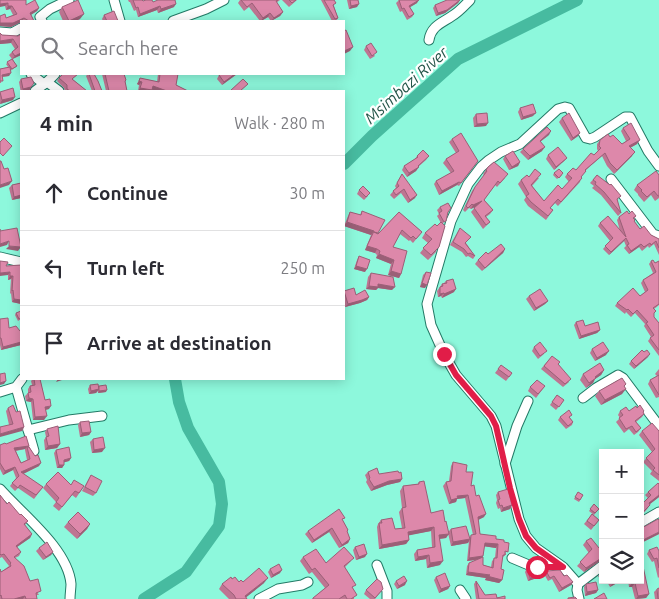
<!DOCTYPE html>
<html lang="en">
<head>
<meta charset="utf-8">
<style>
  body { margin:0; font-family:Ubuntu,sans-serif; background:#f2f2f3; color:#2b2b33 }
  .controls { position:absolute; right:15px; bottom:15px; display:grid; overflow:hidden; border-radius:0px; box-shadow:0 2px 12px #0003 }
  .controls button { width:45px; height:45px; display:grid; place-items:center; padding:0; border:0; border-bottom:1px solid #e1e1e2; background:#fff; color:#2b2b33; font:25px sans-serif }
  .stop { position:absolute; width:15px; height:15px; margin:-11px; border:4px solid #e11d48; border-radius:50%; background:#fff }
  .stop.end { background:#e11d48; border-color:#fff; box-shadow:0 1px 5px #0008 }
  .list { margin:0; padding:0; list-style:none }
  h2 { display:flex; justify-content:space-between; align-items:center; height:65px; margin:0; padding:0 20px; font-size:21px }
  h2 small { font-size:16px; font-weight:400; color:#7c7c81 }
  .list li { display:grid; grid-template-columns:32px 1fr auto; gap:15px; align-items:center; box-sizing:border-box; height:75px; padding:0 20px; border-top:1px solid #e1e1e2 }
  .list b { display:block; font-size:19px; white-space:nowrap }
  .list em { font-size:16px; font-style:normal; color:#7c7c81 }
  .icon { flex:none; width:28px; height:28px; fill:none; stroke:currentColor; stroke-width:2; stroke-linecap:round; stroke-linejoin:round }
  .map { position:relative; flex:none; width:659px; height:599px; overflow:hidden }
  .search { position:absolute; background:#fff; box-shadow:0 2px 12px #0003; left:20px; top:20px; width:325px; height:55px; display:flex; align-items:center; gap:12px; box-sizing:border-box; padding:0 18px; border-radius:0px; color:#7c7c81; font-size:19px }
  .panel { position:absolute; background:#fff; box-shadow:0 2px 12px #0003; left:20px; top:90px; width:325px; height:290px; border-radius:0px }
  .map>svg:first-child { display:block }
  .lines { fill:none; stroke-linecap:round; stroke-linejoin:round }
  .river { stroke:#47bba0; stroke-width:12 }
  .minor-casing { stroke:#237a66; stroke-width:11 }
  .minor { stroke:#fff; stroke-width:9 }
  .wall { fill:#be7592; fill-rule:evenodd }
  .shaded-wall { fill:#9b5f77 }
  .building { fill:#d8a; stroke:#9b5f77 }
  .route { stroke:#e11d48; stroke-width:6 }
  .labels { text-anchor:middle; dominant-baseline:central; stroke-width:4.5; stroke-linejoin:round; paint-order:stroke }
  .water-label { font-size:16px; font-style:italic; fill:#255549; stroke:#fff }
</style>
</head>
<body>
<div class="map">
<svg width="659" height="599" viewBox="0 0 659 599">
  <rect width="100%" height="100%" fill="#8df8dc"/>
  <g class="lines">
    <!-- river -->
    <g class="river">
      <path d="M344,164L372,136L458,59L577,0"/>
      <path d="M144,599L186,572L219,526L222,504L219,482L188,428L179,402L175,379"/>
    </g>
    <defs>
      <g id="minor">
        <path d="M114,0L120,21"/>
        <path d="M42,21L40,17L50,9L69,0"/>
        <path d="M173,21L206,9L224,0"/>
        <path d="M0,32L12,33L21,28"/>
        <path d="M429,40C431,26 442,23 452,16C459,12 464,6 470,0"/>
        <path d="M31,74L44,84"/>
        <path d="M47,82L59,91"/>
        <path d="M35,91L47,82L55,74"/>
        <path d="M0,113L21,103"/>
        <path d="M611,179L653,234L659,236"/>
        <path d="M0,257L21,262"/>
        <path d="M16,387L34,451"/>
        <path d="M0,392L16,387L22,379"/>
        <path d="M583,398L596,388L618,375L623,378L659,426"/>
        <path d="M28,430L69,420L102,416"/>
        <path d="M505,464L517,426L528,401"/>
        <path d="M0,489C22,514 68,549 71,584C71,588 70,594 70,599"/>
        <path d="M640,523L659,512"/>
        <path d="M512,558L531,566L560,567"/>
        <path d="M377,565L387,591V599"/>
        <path d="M578,584L563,567L536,548L526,536L519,519L496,426L491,416L456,375L444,354L431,325L427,304L451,221L468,184L481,167L489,160L501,152L520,144L558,109L565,107L569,108L586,138L590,139L595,137L625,117H630L648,151L659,166"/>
        <path d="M460,590L466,599"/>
        <path d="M259,599L278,589L302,585L308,582"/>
        <path d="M579,599L577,590L578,584L603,565"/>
      </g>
    </defs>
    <!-- minor casing -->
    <use href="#minor" class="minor-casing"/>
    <!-- minor -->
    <use href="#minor" class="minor"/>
  </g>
  <!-- wall -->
  <g class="wall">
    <path d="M0,0L39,8L37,11L31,15L34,21H21V22L11,27L0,26V16L6,18L13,15L10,9L6,10L5,6Z"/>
    <path d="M128,0H142L143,1L153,2L174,7L158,13L157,10L138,17L136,10L134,11L130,2H129Z"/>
    <path d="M240,0H280L276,3L283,12L280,16L271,21L268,17L261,21H260L249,7L244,11L238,3Z"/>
    <path d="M282,0H297L289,7Z"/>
    <path d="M321,0H334V6L338,18L336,21H332Z"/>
    <path d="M347,0H358L357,7L349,9Z"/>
    <path d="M399,0L417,3L410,7L414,14L412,17L407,20L402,11L400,12L396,3Z"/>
    <path d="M460,0L458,3L445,13L436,16L433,8L435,5Z"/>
    <path d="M62,7L80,19L75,21H63L59,12Z"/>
    <path d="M104,15L118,21H103L102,19Z"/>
    <path d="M0,33L2,35L18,36L21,34V55L13,59L16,67L10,71L9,76L2,77L1,83H0V69L8,67L6,64L12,59L9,55L15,49L11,43L0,44Z"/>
    <path d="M366,46L375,56L370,59L364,50Z"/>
    <path d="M78,74L72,79L87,91H65L64,88L57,81L59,78Z"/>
    <path d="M85,74H94L102,91H92L86,76L88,74L86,75Z"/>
    <path d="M102,74H124L126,80L125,82L127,91H106Z"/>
    <path d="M158,74H178L176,85L188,91H156L152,90L151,91H138L139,85L137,84L140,78L157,82Z"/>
    <path d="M237,74L222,85L217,79L219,75Z"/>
    <path d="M21,79L31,87L29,91H21V93L19,82Z"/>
    <path d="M0,92L13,100L0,104Z"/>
    <path d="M520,108L533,116L521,120L518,112Z"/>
    <path d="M476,114L486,126L474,127L473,118Z"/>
    <path d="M562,118L578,136L571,141L559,122Z"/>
    <path d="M623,128L637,144L630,148L632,156L614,174L607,166L602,156L586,170L581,177L580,182L558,206L555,203L550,208L553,210L546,220L528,206L524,200L526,197L518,184L521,180L529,177L539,178L532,186L544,201L562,189L569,182L565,177L567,174L576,170L598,151L597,149V144L600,140L610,137L622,144L626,141L621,131Z"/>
    <path d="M549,135L540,142L542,151L528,160L520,152L523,149Z"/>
    <path d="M452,139L478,161L459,186L457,185L439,195L434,184L436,181L451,173L443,163L446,159L456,153L449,142Z"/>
    <path d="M548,155L567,158L564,161L554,170L546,159Z"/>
    <path d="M417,156H429L426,160L418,167L416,171L407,177L402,170L404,166L415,159Z"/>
    <path d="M505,156L520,162L518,166L509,170L503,159Z"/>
    <path d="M488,167L505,178L497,187L495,185L484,200L493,210L490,214L486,217L490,222L483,229L471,212L476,206L471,209L469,208L465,212L463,210L472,191L484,175L483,174Z"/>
    <path d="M554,173L562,175L557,179L553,175Z"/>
    <path d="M402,174L415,198L408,203L401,193L394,199L390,195L396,188L395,186Z"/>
    <path d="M597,175L618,199L617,200L621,213L618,216L601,195L592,188L594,186L590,183Z"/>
    <path d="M659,175V198L655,201L651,195L644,202L638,195V194L634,190L637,185Z"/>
    <path d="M21,183V198L12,200L9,188L12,185Z"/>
    <path d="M359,190L368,196L364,200L357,194Z"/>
    <path d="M440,207L448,212L443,224L436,252L428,260L420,253L428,243L422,238L425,233L437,226L441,223L437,216L439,214L437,210Z"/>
    <path d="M362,211L378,234L399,212L422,232L413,243L410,240L409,241L400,234L393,247L401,274L399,278L388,275L391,264L376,258L377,255L375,253L365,250L371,235L344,226L348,216L350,212L360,215Z"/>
    <path d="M629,214L636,216L634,219L635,220L634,221L640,229L659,239V255L654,244L649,248L648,246L642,251L639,247L629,254L624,248L626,246L624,241L609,255L603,249L610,241L598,226L600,223L620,231L617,220L619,217Z"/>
    <path d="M460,228L466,243L475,256L473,259L468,256L466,257L462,252L450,245Z"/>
    <path d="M505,249L503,253L482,271L475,264L478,260L488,254Z"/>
    <path d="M359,256L365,272L354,269L357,260Z"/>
    <path d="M651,261L655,263L659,261V305L654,309V317L659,323V356L648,341L651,337L644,326L645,324L635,313L631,317L626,312L625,314L615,306L617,303L640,296L645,292L641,283L643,280L653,273L649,264Z"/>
    <path d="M21,265V304L12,302L11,293L10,294L11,279L8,280V275L6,266Z"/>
    <path d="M426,272L425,288L420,287L423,275Z"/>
    <path d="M371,273L392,290L378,288L376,290L366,289L368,277Z"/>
    <path d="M446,281L454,292L442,298L441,296L438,297L437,291L442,284L444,283Z"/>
    <path d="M344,291L356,295L369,297L367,300L360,303L345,307L344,300Z"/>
    <path d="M529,296L548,301L545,304L534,311L526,299Z"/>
    <path d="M21,312V319L18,321L15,315L16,313Z"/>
    <path d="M0,319L9,328L21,331V345L1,350L0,345Z"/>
    <path d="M576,322L585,326L600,330L597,333L579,339L574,325Z"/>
    <path d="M534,347L544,354L538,359L532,351Z"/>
    <path d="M592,349L606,355L595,361L590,353Z"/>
    <path d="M552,356L558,364L569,382L563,387L541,369Z"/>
    <path d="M648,357L634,369L629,364L631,361Z"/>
    <path d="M501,365L512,373L506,381L495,373Z"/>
    <path d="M659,369V397L656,398L648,384L650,380L657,376L655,374Z"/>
    <path d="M604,370L601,375L595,379L593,383L586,388L580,380L583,374Z"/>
    <path d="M33,379H40L45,400L49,409L46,410L44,420H33L31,402L26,401L25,396L28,393V389L30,386L32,385L31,381Z"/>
    <path d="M626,384L624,387L622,394L601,405L595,396L599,391Z"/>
    <path d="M90,385L98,386L106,392L98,393V391L96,393L89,394L88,389Z"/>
    <path d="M545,386L536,398L528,391L530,387Z"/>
    <path d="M557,395L564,400L556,410L550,405Z"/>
    <path d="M8,408L16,412L24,427L22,431L9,425L6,411Z"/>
    <path d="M620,411L643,412L644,414L642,417L636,422L641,428L638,432L634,435L629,429L624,433L616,422L620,418L618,415Z"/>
    <path d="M560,417L570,418L573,422L572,425L566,429L558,420Z"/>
    <path d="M80,422L91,432L89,435L80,437L78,425Z"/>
    <path d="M47,429L60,444L57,448L45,450L44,440L46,437L45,432Z"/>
    <path d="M642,431H659V481L650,474L652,471L643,462L652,452L639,435Z"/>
    <path d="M93,439L102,452L92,453L90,442Z"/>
    <path d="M6,444L29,446L39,466L23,474L43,487L34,499L18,488L15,491L10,486L16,478L13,470L3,475L0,469V445ZM25,449V450L27,460L21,463L16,451Z"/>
    <path d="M56,450L71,458L69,461L64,462V465L62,468H57L54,453Z"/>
    <path d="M453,462L466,472L471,486L476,496L484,517L478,520L480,534L496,539L504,542L506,555H505L502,558L501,569L502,580L499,583L485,580L486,578L466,575L467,566L469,563L477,560L467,561L469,541L468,543L451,546L448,533L446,538L440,539V565L427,568L426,559L415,561L414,554L417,550L432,547L431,531L408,535L409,540L406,544L379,549L377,527L378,524L381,520L395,529L402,528L399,512L402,508L400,491L403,486L418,484L419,482L431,513L445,522L448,532L451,529L470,538L471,535H473L465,498L457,499L456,502L449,504L443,486L446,482L449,481L451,466ZM484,546L496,548L495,558L492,561L491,567L483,565L482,558L483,556Z"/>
    <path d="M368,472L379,474L402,479L400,482L387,485L371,491L366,482L367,480L365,475Z"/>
    <path d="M91,475L96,493L93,496L82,491Z"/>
    <path d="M46,484L71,485L84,486L76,498L72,495L59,511L53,506L56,502L43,488Z"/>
    <path d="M659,484V497L650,504L648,508L642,515L640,513V500L643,503L648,498L645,495L648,492Z"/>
    <path d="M498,492L512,505L510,509L501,512L500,508L498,509L496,503L497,500L496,495Z"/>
    <path d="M578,492L583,495L579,502L574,499Z"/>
    <path d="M0,495L7,504L28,521L25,525L32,534L30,538L17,547L21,552L19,556L15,558L39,595H36V599H0V569L1,572L9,566L2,557L0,558Z"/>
    <path d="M594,504L599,509L594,515L589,511Z"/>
    <path d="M592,514L599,520L591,530L584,524Z"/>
    <path d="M343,521L348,530L347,532L350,539L348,543L339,548L329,532L312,543L305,534L308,531Z"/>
    <path d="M68,522L90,524L87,529L77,539L64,527Z"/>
    <path d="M640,529L659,534L641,543Z"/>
    <path d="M586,541L599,548L603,544V559L584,572L577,566L589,553L583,545Z"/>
    <path d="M355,547L365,557L356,560L353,550Z"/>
    <path d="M39,548L53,552L51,555L43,560L36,551Z"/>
    <path d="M649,550L659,551V577L658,578L654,561L652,562L647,554Z"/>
    <path d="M303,557L326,563L351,561L345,567L353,589L354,599H312L325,588L312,572L309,574L300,561Z"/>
    <path d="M527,568L537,578L528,581L525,572Z"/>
    <path d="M270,569L280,573L271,578L268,572Z"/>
    <path d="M546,571L564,576L573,582L571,585L559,592L552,579L548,581L544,574Z"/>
    <path d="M603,571V576L600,579L598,576Z"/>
    <path d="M436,577L450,586L448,589L439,593L434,580Z"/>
    <path d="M232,579L239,582L264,583L246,597L247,599H229L219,589L222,584Z"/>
    <path d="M606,580H622L610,587Z"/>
    <path d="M628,580H640L649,594L646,598L635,599L632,587H629Z"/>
    <path d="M396,581L405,585L397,589L394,584Z"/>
    <path d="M476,581L485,595L505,599H476L474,584Z"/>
    <path d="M586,584L598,590L596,593L585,596L584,587Z"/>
    <path d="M383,589L375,599H370L364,594L366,590Z"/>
    <path d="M657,589L659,599H655L654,592Z"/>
  </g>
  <!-- shaded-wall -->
  <g class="shaded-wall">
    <path d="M419,0L417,3L407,9L409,6Z"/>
    <path d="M460,0L458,3L445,13L436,16L438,13Z"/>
    <path d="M8,3L5,6L0,7V4Z"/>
    <path d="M176,4L174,7L158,13L161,9Z"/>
    <path d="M359,4L357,7L349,9L351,6Z"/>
    <path d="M8,6H12L10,9L6,10Z"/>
    <path d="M160,6L157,10L138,17L140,14Z"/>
    <path d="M39,8L37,11L27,17L30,13Z"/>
    <path d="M283,12L280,16L271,21L274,18Z"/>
    <path d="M270,13L268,17L261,21L263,18Z"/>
    <path d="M84,14L80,19L75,21H68Z"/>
    <path d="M24,18L21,22L11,27L0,26V23Z"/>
    <path d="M13,39L11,43L0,44V41Z"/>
    <path d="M353,47L350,51L344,54V51Z"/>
    <path d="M21,53V55L12,59L15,56Z"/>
    <path d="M11,73L9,76L0,77L2,75Z"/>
    <path d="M235,74H237L222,85L224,82Z"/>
    <path d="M139,81L142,82L139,85L137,84Z"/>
    <path d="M153,86L167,91H156L150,89Z"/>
    <path d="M31,87L29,91H22L23,89Z"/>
    <path d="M140,88L152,90L151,91H138Z"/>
    <path d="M15,97L13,100L0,104L2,100Z"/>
    <path d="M536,113L533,116L521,120L523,117Z"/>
    <path d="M488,123L486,126L474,127L477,124Z"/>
    <path d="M551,131L549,135L537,144L540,141Z"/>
    <path d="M580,133L578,136L571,141L573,138Z"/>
    <path d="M640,140L637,144L626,150L629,146Z"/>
    <path d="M545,147L542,151L528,160L530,156Z"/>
    <path d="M635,152L632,156L614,174L617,170Z"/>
    <path d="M567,158L564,161L554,170L556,167Z"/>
    <path d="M520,162L518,166L509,170L512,167Z"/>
    <path d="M419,167L416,171L407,177L409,173Z"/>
    <path d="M12,181L9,185L0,188V185Z"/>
    <path d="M459,182L457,185L439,195L442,191Z"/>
    <path d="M21,195V198L12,200L14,197Z"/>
    <path d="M417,195L415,198L408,203L410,200Z"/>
    <path d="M482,201L479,205L471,209L473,205Z"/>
    <path d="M347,222L374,231L371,235L344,226Z"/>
    <path d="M626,238L624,241L609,255L611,252Z"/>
    <path d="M9,241L7,245L0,247V244Z"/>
    <path d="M641,244L639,247L629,254L631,251Z"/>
    <path d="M9,246L21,247L18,251L6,249Z"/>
    <path d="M367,246L377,249L375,253L365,250Z"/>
    <path d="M505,249L503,253L482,271L485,268Z"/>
    <path d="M379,254L394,260L391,264L376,258Z"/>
    <path d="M356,266L367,269L365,272L354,269Z"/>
    <path d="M391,271L401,274L399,278L388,275Z"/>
    <path d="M10,272L8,275L0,276V273Z"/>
    <path d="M10,276H13L11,279L8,280Z"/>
    <path d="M422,283L427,285L425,288L420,287Z"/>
    <path d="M378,284L395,287L392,290L378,288L376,290L366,289L369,286Z"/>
    <path d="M456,289L454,292L442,298L444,294Z"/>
    <path d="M444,293L441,296L438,297L440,294Z"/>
    <path d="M369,297L367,300L360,303L345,307L348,304Z"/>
    <path d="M14,299L21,300V304L12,302Z"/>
    <path d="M548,301L545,304L534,311L536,308Z"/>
    <path d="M600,330L597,333L579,339L581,336Z"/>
    <path d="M21,342V345L1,350L3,347Z"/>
    <path d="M609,351L606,355L595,361L597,358Z"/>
    <path d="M650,354L648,357L634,369L636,366Z"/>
    <path d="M604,370L601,375L595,379L593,383L586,388L595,377Z"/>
    <path d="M58,379H65L56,382Z"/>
    <path d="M6,381L4,384L0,385V383Z"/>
    <path d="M99,389L96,393L89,394L91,391Z"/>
    <path d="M626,389L622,394L601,405L605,400Z"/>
    <path d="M107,390L106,392L98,393L99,391Z"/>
    <path d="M29,398L33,399L31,402L26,401Z"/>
    <path d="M51,406L49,409L43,410L45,407Z"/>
    <path d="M47,416L44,420H33L35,417Z"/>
    <path d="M24,427L22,431L0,437V434Z"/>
    <path d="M91,432L89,435L80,437L82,433Z"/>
    <path d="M60,444L57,448L45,450L48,446Z"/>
    <path d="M29,446L27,447L25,449L12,451L14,448Z"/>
    <path d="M105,448L102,452L92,453L94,450Z"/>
    <path d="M71,458L69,461L62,463L64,460Z"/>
    <path d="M41,463L39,466L19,476L21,472Z"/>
    <path d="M59,465H64L62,468H57Z"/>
    <path d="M15,467L13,470L3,475L5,471Z"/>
    <path d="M402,479L400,482L387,485L371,491L374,487L389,481Z"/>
    <path d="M468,495L465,498L457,499L456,502L449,504L451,500L457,496Z"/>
    <path d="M659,495V497L646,507L649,503Z"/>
    <path d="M512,505L510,509L501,512L503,508Z"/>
    <path d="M486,514L484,517L476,521L478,517Z"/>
    <path d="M90,524L87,529L77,539L80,534Z"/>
    <path d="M434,527L431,531L406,536L408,532Z"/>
    <path d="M332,528L329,532L312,543L314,540Z"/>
    <path d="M659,532V534L641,543L643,540Z"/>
    <path d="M32,534L30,538L14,549L16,546Z"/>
    <path d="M449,534L446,538L437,539L439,535Z"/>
    <path d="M350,539L348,543L339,548L342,545Z"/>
    <path d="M470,539L468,543L451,546L453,542Z"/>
    <path d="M409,540L406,544L379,549L382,545Z"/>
    <path d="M485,543L498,544L496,548L482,546Z"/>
    <path d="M53,552L51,555L43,560L46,557Z"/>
    <path d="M367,554L365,557L356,560L359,557Z"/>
    <path d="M429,555L426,559L415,561L418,557Z"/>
    <path d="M483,556L481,559L467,561L469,558Z"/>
    <path d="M603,557V559L584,572L586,568Z"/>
    <path d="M443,561L440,565L427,568L430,563Z"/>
    <path d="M282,570L280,573L271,578L273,575Z"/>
    <path d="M468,572L490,575L502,580L499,583L485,580L486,578L466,575Z"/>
    <path d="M540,574L537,578L528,581L530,578Z"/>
    <path d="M268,578L264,583L244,599L245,596Z"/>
    <path d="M618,580H622L610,587L613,583Z"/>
    <path d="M407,581L405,585L397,589L399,586Z"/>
    <path d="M573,582L571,585L559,592L562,588Z"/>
    <path d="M632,583H635L632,587H629Z"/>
    <path d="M450,586L448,589L439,593L441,589Z"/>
    <path d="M598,590L596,593L585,596L587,592Z"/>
    <path d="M649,594L646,598L636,599L638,596Z"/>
    <path d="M25,596L23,599H14Z"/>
  </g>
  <!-- building -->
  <g class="building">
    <path d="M0,0H26V5L35,0L39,8L30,13L34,21H29L24,18L13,23H0V16L5,14L6,18L17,14L12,6H8V3L0,4Z"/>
    <path d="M78,0L84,14L69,21L62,7Z"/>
    <path d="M133,0H142L143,1L146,0H152L153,2L158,0H175L176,4L161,9L160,6L140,14L138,7L136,8Z"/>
    <path d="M241,0H278L276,1L283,12L274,18L270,13L263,18L252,3L247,7Z"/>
    <path d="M289,0H296L292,3Z"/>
    <path d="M324,0H334L336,3L333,5L338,18L335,19Z"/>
    <path d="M350,0H358L359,4L351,6Z"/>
    <path d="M400,0H419L409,6L414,14L409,17L404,8L402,9L399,0Z"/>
    <path d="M447,0H460L447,10L438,13L435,5Z"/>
    <path d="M114,11L118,21H107L104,15Z"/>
    <path d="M346,30L353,47L344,51V31Z"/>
    <path d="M0,33L2,35L18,36L21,34V53L15,56L12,52L18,47L13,39L0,41Z"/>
    <path d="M371,43L377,52L372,56L366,46Z"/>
    <path d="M12,59L17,66L12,69L7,62Z"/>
    <path d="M10,67L11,73L2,75L3,81H0V69Z"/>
    <path d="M63,74H78L72,79L87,91H70L67,89V85L59,78Z"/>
    <path d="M89,74H94L98,81L102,91H95Z"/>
    <path d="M105,74H124L126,80L125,81L127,91H109Z"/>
    <path d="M160,74H178L176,85L188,91H167L153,86L152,90L140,88L142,82L139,81L140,78L159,82Z"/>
    <path d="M221,74H235L224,82L219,75Z"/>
    <path d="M31,77L34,83L31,87L23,89L21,79Z"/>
    <path d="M243,79L248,84L240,91H230Z"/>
    <path d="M13,88L15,97L2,100L0,92Z"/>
    <path d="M533,104L536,113L523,117L520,108Z"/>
    <path d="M487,113L488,123L477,124L476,114Z"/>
    <path d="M569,113L580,133L573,138L562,118Z"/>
    <path d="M631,123L640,140L629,146L635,152L617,170L610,163L605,153L585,170L586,171L581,177L582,178L561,202L558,199L550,208L553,210L548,216L531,202L526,196L529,194L521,180L527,175L529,177L535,169L541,174L531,185L544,201L558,185L562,189L572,178L567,174L573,168L576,170L591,153L594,155L601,148L599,146L600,140L608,134L610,137L613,135L622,144L630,139L623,128Z"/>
    <path d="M547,127L551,131L540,141L545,147L530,156L523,149Z"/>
    <path d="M461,133L478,161L461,183L459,182L442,191L436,181L454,171L446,159L459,151L452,139Z"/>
    <path d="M4,138L12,146L3,156L0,153V142Z"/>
    <path d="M558,147L567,158L556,167L548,155Z"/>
    <path d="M423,150L429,156L418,166L419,167L409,173L404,166L418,157L417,156Z"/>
    <path d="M513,151L520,162L512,167L505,156Z"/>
    <path d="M0,161H1L4,169L8,168L12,181L0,185Z"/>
    <path d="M494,162L508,174L500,183L498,181L484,200L493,210L485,216L490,222L486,225L474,208L482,201L473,205L472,204L468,208L466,206L475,187L487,171L486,170L488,167Z"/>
    <path d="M559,169L563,173L559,178L554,173Z"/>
    <path d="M656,171L659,175V196H658L654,191L647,197L641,191L642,190L637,185Z"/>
    <path d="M402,174L417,195L410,200L404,189L396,195L393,191L399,186L397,183Z"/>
    <path d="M597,175L610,185L611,184L621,196L617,199L621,213L604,192L595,184L596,182L593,180Z"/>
    <path d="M21,183V195L14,197L12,185Z"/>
    <path d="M363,186L370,193L366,197L359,190Z"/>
    <path d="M448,203L451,208L448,212L446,221L444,222L439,213L442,211L440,207Z"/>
    <path d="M362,211L385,220L378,233L374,232L378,234L399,212L422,232L416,239L413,236L411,238L402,230L393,247L407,251L401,274L391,271L394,260L379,254L380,251L377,249L367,246L374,231L347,222L350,212L361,215Z"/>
    <path d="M627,211L629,214L632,211L636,216L633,218L635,220L634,221L640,229L644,226L651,235L659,239V248L656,241L651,245L650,243L644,247L641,244L631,251L627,245L629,244L626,238L611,252L605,246L613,238L600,223L608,216L626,237L619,217Z"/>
    <path d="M441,222L445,226L439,247L431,255L423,248L432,239L425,233L435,224L437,226Z"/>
    <path d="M17,228L21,247L9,246V241L0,244V229V231Z"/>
    <path d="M460,228L471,237L465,243L475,256L470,253L468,254L464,249L453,242Z"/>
    <path d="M501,244L505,249L485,268L478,260L486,252L488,254Z"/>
    <path d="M359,256L370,260L367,269L356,266Z"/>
    <path d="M653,260L655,263L659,261V304L653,308L656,311L654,313V317L659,323V350L650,338L654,335L646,323L648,322L637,310L633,314L628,309L627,310L617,303L633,288L640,296L648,290L643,280L656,272L651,261Z"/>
    <path d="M0,261L8,262L6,266L21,265V300L14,299L13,290L12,291L13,276H10V272L0,273Z"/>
    <path d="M426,272L431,273L427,285L422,283Z"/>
    <path d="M371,273L393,277L395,287L378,284V287L369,286Z"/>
    <path d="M453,279L456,289L444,294V293L440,294V287L443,286L442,284L447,283L446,281Z"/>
    <path d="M354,288L356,295L365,290L369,297L362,300L348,304L344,291Z"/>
    <path d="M540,289L548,301L536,308L529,296Z"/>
    <path d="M21,311V318L19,319L16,313Z"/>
    <path d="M8,318L9,328L16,326L20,331H21V342L3,347L1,338H0V319Z"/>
    <path d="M583,320L585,326L598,322L600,330L581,336L576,322Z"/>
    <path d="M540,342L547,351L540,356L534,347Z"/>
    <path d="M603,342L609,351L597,358L592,349Z"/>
    <path d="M642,350L644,352L647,350L650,354L636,366L631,361Z"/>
    <path d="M552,356L560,362L558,364L571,379L565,384L544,366Z"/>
    <path d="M600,363L604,370L595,377L596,378L589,383L583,374Z"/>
    <path d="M501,365L512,373L509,377L498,369Z"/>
    <path d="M5,373L6,381L0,383V374Z"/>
    <path d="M659,375V395L650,380Z"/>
    <path d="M622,378L626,384L624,386L626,389L605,400L599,391Z"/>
    <path d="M34,379H40L45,400L50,399L51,406L45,407L47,416L35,417L33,399L29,398L28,393L31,392L30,386L35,385Z"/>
    <path d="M537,380L545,386L538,394L530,387Z"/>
    <path d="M98,384L99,389L91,391L90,385Z"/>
    <path d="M106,385L107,390L99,391V386Z"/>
    <path d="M557,395L564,400L559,407L552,402Z"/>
    <path d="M13,405L16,412L20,411L24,427L0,434V427L13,424L8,408Z"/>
    <path d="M640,405L644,411L643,412L644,414L635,421L641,428L636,432L632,426L626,429L619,418L623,415L620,411L626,407L629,411L636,406L637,408Z"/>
    <path d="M569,410L572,415L569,417L573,422L568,426L560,417Z"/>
    <path d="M89,421L91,432L82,433L80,422Z"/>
    <path d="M652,423L659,431V475L653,470L655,468L646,458L655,449L642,431Z"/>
    <path d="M58,426L60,444L48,446L46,437L49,436L47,429Z"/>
    <path d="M26,436L29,446L14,448L21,463L30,459L27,447H29L35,456L38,455L41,463L21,472L43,487L36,495L20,485L18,488L12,483L19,476L15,467L5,471L0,463V445L5,443L6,444Z"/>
    <path d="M103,437L105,448L94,450L93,439Z"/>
    <path d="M69,447L71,458L64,460V465H59L56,450Z"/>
    <path d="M453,462L467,465L466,472H473L471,486L474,485L476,496L479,495L486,514L478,517L480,534L496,536V539L504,540V542L509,543L508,552L505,551V555H503L501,569L504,570L502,580L487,576L490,575L468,572L469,563L483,557V565L493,568L494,558H497L498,544L485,543L483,556L469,558L471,535L476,534L468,495L457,496L458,498L451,500L446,482L451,481Z"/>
    <path d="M377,468L379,474L398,471L399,473L401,472L402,479L389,481L374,487L369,479L370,478L368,472Z"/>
    <path d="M58,472L71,485L74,480L84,486L79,493L75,491L62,507L56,502L59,498L46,484Z"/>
    <path d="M91,475L102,481L96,493L85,487Z"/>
    <path d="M424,481L431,513L443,510L445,522L446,521L449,534L439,535L443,561L430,563L429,555L418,557L417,550L435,547L434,527L408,532L409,540L382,545L379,523H382L381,520L392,518L395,529L405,528L402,508L406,507L403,486L419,484V482Z"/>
    <path d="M658,483L659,484V495L649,503L650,505L644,511L640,508V500L643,503L651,495L648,492Z"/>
    <path d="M508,489L512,505L503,508L502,505L500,506L498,500L500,499L498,492Z"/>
    <path d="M578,492L583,495L580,500L575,497Z"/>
    <path d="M0,495L7,504L9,502L20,515L21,514L28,521L24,524L32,534L16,546L21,552L14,557L24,566L30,581L38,579L41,591L36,593L37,599H26L25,596L14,599H2L1,595L0,596V569L1,572L11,566L10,564L11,563L4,554L1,555L0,554Z"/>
    <path d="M594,504L599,509L595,513L590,509Z"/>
    <path d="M339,509L345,518L342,519L348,530L347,531L350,539L342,545L332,528L314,540L308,531Z"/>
    <path d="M78,512L90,524L80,534L68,522Z"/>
    <path d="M592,514L599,520L594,526L587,521Z"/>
    <path d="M658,519L659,520V532L643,540L640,533V529Z"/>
    <path d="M466,526L470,539L453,542L451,529Z"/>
    <path d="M591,538L599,548L603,544V557L586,568L580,562L592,549L586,541Z"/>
    <path d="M47,542L53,552L46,557L39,548Z"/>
    <path d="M364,544L367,554L359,557L355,547Z"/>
    <path d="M344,547L354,558L344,566L356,585L352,587L357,595L351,599H347L345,595L339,599H313V598L329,585L315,568L312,570L303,557L316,549L326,563Z"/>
    <path d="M657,547L659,551V568L657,558L654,559L649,550Z"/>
    <path d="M640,557H641L649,594L638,596L635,583H632L631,580H640Z"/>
    <path d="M279,564L282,570L273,575L270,569Z"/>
    <path d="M259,568L268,578L245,596L247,599H236L234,595L222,584L231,577L232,579L235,577L239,582L241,580L243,582Z"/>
    <path d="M527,568L538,569L540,574L530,578Z"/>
    <path d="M560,570L564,576L567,575L573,582L562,588L554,576L550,578L546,571Z"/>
    <path d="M445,573L450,586L441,589L436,577Z"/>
    <path d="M404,576L407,581L399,586L396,581Z"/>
    <path d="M377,579L381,582L383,589L375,598L366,590Z"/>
    <path d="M611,580H618L613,583Z"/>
    <path d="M476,581L485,595L496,594L497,598L505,596V599H479Z"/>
    <path d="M596,582L598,590L587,592L586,584Z"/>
    <path d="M659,588V599H658L657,589Z"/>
    <path d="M604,593L607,599H594Z"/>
    <path d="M575,597L577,599H568V598Z"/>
  </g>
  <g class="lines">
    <!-- route -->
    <path class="route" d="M444,354L456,375L491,416L496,426L510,488L519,519L526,536L536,548L563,567H537"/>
  </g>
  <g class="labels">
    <!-- water labels -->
    <g class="water-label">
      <text transform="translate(406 85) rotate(-42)">Msimbazi River</text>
    </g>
  </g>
</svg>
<div class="controls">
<button>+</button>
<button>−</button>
<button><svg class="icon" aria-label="layers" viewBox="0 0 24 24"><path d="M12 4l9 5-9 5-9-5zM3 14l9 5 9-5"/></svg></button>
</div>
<div class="stop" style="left:537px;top:567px"></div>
<div class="stop end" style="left:444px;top:354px"></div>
<div class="search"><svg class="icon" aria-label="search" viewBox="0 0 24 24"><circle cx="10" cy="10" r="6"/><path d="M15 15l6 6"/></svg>Search here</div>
<section class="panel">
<h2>4 min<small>Walk · 280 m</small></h2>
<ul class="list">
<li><svg class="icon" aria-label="ahead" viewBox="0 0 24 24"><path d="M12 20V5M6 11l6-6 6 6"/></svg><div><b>Continue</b></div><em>30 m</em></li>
<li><svg class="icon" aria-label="left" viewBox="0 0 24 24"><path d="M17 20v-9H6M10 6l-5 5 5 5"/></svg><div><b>Turn left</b></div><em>250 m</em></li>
<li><svg class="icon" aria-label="arrive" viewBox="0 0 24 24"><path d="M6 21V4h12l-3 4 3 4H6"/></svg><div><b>Arrive at destination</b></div></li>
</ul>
</section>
</div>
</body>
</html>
